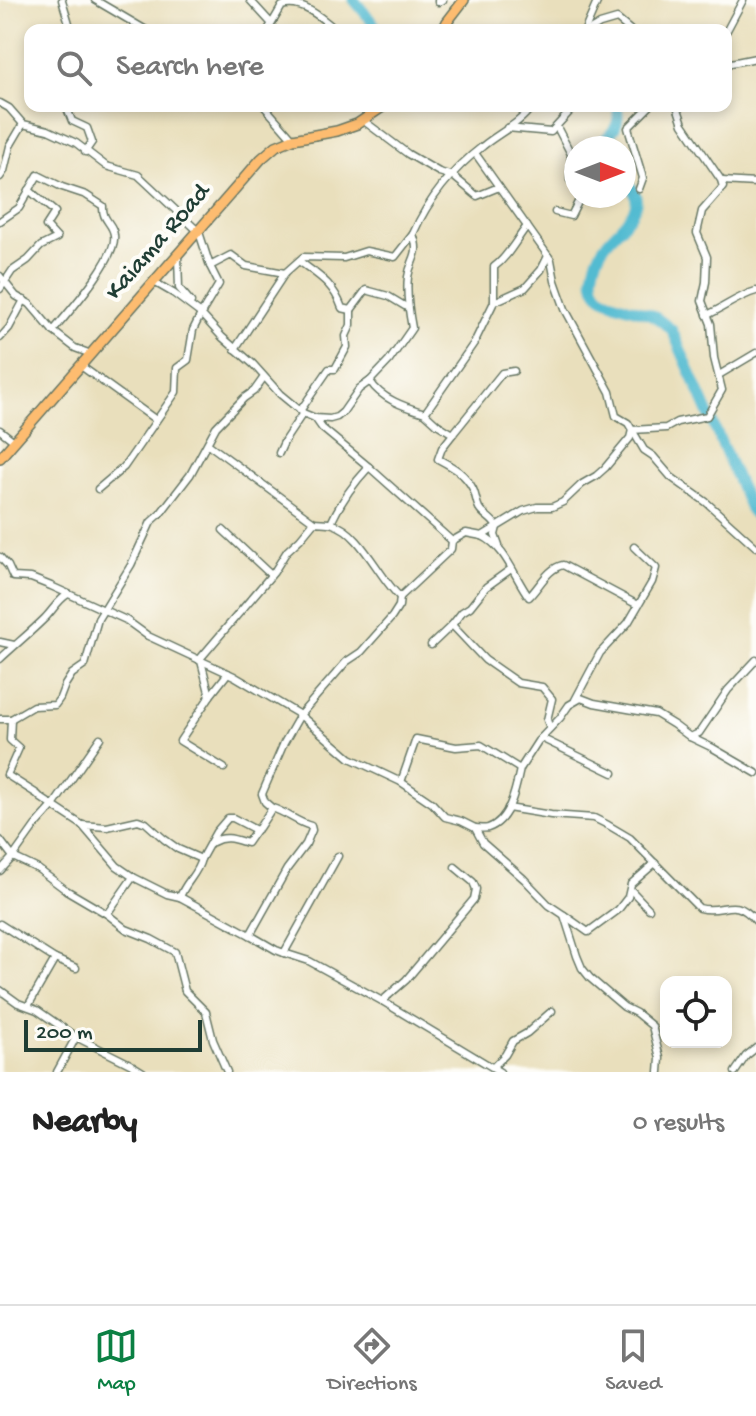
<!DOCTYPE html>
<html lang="en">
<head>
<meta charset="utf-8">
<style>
  body { margin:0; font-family:"Gochi Hand",sans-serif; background:#f2f2f2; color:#222 }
  .controls { position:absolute; right:24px; bottom:24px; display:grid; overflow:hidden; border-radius:16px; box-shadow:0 4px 12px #0003 }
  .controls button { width:72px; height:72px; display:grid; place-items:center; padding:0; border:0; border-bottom:2px solid #e0e0e0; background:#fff; color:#222; font:40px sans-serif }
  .compass { position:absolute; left:564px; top:136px; width:72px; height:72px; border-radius:50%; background:#fff; box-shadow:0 4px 12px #0003; rotate:90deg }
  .scale { position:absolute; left:24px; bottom:20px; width:178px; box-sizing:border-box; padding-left:8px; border:4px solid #1f3d34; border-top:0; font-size:22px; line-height:28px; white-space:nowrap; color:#1f3d34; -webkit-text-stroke:6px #fdfcf7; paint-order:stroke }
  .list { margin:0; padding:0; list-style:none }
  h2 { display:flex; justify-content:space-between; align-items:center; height:104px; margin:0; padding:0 32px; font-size:34px }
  h2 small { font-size:26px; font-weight:400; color:#767676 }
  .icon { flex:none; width:44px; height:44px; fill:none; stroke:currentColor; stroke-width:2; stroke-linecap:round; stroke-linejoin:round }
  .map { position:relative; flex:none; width:756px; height:1072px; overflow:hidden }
  .search { position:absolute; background:#fff; box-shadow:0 4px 12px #0003; left:24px; right:24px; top:24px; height:88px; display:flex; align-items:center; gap:20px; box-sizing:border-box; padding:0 28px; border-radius:16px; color:#767676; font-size:30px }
  .sheet { height:232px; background:#fff }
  nav { display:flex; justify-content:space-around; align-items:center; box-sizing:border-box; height:112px; border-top:2px solid #e0e0e0; background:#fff; font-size:22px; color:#767676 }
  nav a { display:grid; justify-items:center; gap:4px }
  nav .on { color:#0b8043 }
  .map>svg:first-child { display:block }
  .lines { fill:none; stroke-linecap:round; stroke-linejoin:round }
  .river { stroke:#53bbd1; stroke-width:11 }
  .minor-casing { stroke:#667664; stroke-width:9 }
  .highway-casing { stroke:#667664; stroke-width:12 }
  .minor { stroke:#fff; stroke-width:6 }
  .highway { stroke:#fdbc6f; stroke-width:9 }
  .labels { text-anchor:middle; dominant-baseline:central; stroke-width:8; stroke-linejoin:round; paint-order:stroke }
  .street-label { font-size:26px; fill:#1f3d34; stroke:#fdfcf7 }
</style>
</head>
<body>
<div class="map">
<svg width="756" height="1072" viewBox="0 0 756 1072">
  <rect width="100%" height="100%" fill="#fdfcf7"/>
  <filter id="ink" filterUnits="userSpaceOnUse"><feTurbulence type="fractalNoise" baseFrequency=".0125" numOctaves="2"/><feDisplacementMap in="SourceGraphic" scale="16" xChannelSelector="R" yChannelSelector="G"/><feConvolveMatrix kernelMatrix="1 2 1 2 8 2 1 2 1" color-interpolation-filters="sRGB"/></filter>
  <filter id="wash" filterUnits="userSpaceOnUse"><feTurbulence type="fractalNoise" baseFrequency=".006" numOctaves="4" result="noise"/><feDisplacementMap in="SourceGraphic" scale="32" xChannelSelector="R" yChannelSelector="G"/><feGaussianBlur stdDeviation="1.8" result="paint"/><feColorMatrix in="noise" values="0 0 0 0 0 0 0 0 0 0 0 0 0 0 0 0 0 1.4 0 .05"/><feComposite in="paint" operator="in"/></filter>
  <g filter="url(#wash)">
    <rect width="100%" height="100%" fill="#e9dfbc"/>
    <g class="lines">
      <!-- river -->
      <g class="river">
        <path d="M354,0L379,30"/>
        <path d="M595,148C610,134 622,128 617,106"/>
        <path d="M624,181C654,202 621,225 607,242C599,252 594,264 593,277C593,283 594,289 599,294C611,305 637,308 652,315C659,319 666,325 672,330L751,511L756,517"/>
      </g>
    </g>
  </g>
  <g filter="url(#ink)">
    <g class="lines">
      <defs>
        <g id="minor">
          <path d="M62,0L71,30"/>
          <path d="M95,0L146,30"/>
          <path d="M250,0L271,23"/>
          <path d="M438,0V2L443,0"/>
          <path d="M268,30L282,6C302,0 322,18 336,30"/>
          <path d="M585,30L598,0"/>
          <path d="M590,30L600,24L617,19L630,30"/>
          <path d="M726,32L743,0"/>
          <path d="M726,64L756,58"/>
          <path d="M0,103L9,108L23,124L48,130L76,143L106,166L138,175L199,232L210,266L231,255L246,266L285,273"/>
          <path d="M66,106L72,121L87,128L92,142L85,152"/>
          <path d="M264,106L293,139"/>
          <path d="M364,121L408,154L439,172L453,176L477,196L499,187"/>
          <path d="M557,127L571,154L570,180L576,185"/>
          <path d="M507,128L551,132L575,106"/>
          <path d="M475,153L551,260L555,281L565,309L610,392L616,416L628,423L644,450L653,456L671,477L706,502L756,547"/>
          <path d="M0,177L4,171L10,146L23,124"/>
          <path d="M722,181L756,183"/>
          <path d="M639,189L643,178L628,128L650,106"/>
          <path d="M555,212L571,216L581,196"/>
          <path d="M0,221L19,208L38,175L62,187L86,195L103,206C102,221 113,223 114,235C118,257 68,313 53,331"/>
          <path d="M178,256L179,288L191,302"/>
          <path d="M299,261C319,276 333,283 342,308L351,310V325L346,336L347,347L335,369H329L300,411"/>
          <path d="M0,276L16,296L30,304L53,331L75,348L91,354"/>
          <path d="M154,282L173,293L201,314L222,337L253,364L280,394L303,413L315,418L330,419L337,417L343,412L359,389L370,381L389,361L412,328C409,312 406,293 408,277C411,257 421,256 413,234C428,200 453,169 483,146C499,133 521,123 532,106"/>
          <path d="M0,289L12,271L28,260L41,246L57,238L46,226L55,212L29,190"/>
          <path d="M494,302V267C508,257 516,240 527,226"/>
          <path d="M351,310L366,290L388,296L408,308"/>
          <path d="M707,315C724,308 738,296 756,291"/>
          <path d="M0,338L9,328L24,300"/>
          <path d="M235,349L285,273L303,257L344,258L366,251L395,257L413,234"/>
          <path d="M81,366L156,420"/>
          <path d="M719,375L756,353"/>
          <path d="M370,381C381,399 405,407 425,413L474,343L494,302L525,288L541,270L548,256"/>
          <path d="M425,413L437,424L453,434L502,373L514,371"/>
          <path d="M315,418L322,428L369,467L452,541"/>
          <path d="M0,430L14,441"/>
          <path d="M453,434L442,448L438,459C453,467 465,473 473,489C476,495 476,502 479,508C484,516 492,518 497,527L495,535L499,546"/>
          <path d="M208,444L314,522"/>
          <path d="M279,453L285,440L303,413"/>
          <path d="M98,489L124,467L176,392L177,368L188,360L193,330L201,314L219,284L210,266"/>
          <path d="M331,523C341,501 353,484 369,467"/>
          <path d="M223,530L271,575"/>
          <path d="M482,536C506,547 514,577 529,597C540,586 548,568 563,565L638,605"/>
          <path d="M0,557L8,566L13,577L31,578L51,586L126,620L148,636L234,676L300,715L350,758L401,782L416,739L456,747L481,745L520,769L538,741L560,718L569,705L581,698L594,703L656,714L674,725L690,737L713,748L756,773"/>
          <path d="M452,625L462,612L470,607L486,587L511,569"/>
          <path d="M0,642L14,645"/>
          <path d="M431,645L452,625L485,660L518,683L542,687L552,699L547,720L550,728"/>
          <path d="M0,659C15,645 31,632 45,618C53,610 58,600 68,594"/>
          <path d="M199,660L274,572L287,551L300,539L314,522C320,523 327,522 333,524C361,532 379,578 400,597L451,549L452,541L466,533L482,536L523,511L537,507H552L563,502L582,484L596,476L605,468L630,438L632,430L666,428L677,422L707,416L722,390L714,358L711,324L702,301L706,282L707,257L697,233L702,211L723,187L721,180L683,124L677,106"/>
          <path d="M201,661L210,696"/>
          <path d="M575,700L600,653L628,623L652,582L656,568L634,547"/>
          <path d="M0,719H11L10,740L19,748L7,775L37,794L41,798L82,825L117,866L133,877L107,914L126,929L151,939L175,952L185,991L206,1012L213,1040L227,1072"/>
          <path d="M11,719L33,706L55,705L60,698L65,685L72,674L85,665L98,619L131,565L151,522L160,514L190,475L216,427L244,398L254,391L264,377"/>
          <path d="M690,737L699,733L728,690L756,660"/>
          <path d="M541,738L613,773"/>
          <path d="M224,768L180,741L210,696L228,673"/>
          <path d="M401,782L432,803L445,817L461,821L475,828L483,843L524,879L549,905L564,915L577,956L582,968L590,978L624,1007L636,1013L652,1026L660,1058L659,1072"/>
          <path d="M272,808L265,802L262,794L284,743L300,715L346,662L361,652L392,617L399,606L400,597"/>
          <path d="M508,808L551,815L594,818L608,825L630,838L699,908C724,915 733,894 756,921"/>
          <path d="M82,825L107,827L138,820L146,823L164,839L178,849L201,859C197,875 186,881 180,897L167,894L133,877"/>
          <path d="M475,828C478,828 486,829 488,828C510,821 516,788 520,769"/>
          <path d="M0,840L13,857L38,869L66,890L107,914"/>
          <path d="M213,842C225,835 234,839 247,843L256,830"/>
          <path d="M0,871L13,857L35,826L53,806L100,738"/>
          <path d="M631,890L649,909"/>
          <path d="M180,897L250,935L287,869L306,844L312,830L311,826C296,822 286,812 272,808L259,828L256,830L233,818H228L216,832L201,859"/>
          <path d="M564,915L588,932L618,910L628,897L631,884L655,863"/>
          <path d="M0,924L55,959L28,1006"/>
          <path d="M250,935L276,950L284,953L338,856"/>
          <path d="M284,953L309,961L382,1001L500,1072"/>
          <path d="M55,959L76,968"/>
          <path d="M0,990L18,1003L37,1010L76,1037L130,1064L143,1072"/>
          <path d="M382,1001L406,980L474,899L476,889L473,882L455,867"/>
          <path d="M493,1067L505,1055L513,1041L527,1033L552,1011"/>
          <path d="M57,1072L76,1037"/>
          <path d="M735,1072L746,1056L756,1048"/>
        </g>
        <g id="highway">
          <path d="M443,30L447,22L464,0"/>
          <path d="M0,458L261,159L276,146L293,139L337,131L357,124L384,106"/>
        </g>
      </defs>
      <!-- minor casing -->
      <use href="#minor" class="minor-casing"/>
      <!-- highway casing -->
      <use href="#highway" class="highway-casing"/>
      <!-- minor -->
      <use href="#minor" class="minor"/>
      <!-- highway -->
      <use href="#highway" class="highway"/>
    </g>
  </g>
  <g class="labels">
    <!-- street labels -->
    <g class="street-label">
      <text transform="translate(159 243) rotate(-49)">Kaiama Road</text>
    </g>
  </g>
</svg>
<div class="controls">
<button><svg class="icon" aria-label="locate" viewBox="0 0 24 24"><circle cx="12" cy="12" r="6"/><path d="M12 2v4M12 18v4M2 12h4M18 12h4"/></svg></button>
</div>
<svg class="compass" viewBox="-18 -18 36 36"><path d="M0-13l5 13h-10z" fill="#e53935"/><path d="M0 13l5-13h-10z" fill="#767676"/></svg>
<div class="scale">200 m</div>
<div class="search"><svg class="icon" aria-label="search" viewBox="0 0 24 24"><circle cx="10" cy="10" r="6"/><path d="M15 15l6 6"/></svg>Search here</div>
</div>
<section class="sheet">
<h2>Nearby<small>0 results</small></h2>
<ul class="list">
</ul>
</section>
<nav>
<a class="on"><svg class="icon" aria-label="map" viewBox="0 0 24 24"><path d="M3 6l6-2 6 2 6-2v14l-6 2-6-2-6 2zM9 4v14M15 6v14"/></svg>Map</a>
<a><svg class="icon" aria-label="directions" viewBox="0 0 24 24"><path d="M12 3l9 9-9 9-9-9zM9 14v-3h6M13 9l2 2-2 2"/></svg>Directions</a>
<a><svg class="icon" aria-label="saved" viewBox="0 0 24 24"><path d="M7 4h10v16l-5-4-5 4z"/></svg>Saved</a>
</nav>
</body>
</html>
